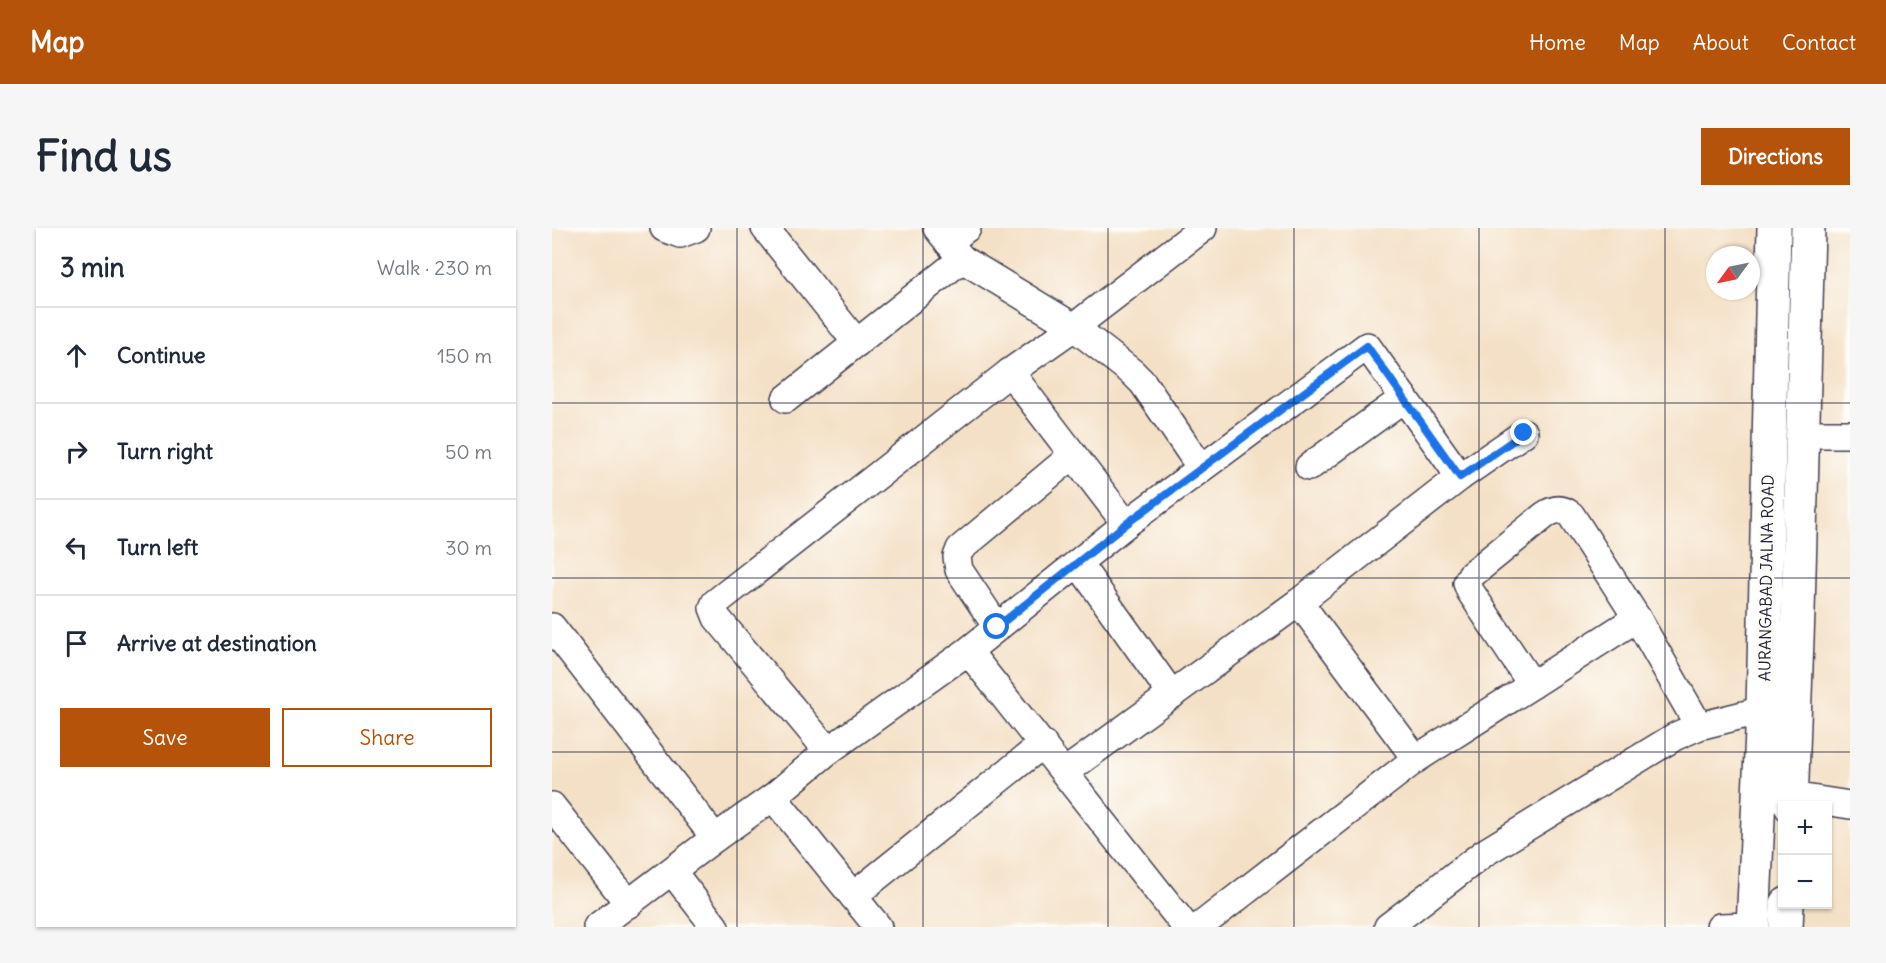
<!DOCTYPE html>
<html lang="en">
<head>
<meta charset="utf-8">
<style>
  body { margin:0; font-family:Delius,sans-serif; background:#f6f6f7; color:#1f2937 }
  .controls { position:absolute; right:18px; bottom:18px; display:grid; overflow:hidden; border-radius:0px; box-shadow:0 2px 4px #0004 }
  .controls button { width:54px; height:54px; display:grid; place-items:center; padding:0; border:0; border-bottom:2px solid #e0e1e3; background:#fff; color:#1f2937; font:30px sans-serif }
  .compass { position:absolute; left:1154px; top:18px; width:54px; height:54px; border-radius:50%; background:#fff; box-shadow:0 2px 4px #0004; rotate:237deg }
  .stop { position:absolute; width:18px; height:18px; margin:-14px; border:4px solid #1a73e8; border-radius:50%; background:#fff }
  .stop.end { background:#1a73e8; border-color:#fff; box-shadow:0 2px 6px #0008 }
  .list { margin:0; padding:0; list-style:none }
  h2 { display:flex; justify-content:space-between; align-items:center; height:78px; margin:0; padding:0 24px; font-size:26px }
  h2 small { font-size:20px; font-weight:400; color:#747a83 }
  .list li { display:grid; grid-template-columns:39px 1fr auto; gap:18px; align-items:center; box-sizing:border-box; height:96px; padding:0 24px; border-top:2px solid #e0e1e3 }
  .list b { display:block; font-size:22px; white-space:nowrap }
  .list em { font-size:20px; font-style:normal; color:#747a83 }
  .actions { display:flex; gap:12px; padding:18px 24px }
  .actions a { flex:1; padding:14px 0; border:2px solid #b45309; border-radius:0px; text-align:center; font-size:21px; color:#b45309 }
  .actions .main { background:#b45309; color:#fff }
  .icon { flex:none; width:33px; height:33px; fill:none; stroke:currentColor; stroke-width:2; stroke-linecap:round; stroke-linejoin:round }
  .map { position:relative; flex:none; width:1298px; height:699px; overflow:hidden; border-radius:0px }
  header { display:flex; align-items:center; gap:36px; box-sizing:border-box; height:84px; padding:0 30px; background:#b45309; color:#fff }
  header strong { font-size:28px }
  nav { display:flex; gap:33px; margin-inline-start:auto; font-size:21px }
  .intro { display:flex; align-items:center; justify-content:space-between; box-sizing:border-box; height:144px; padding:0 36px }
  h1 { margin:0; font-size:42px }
  .button { padding:15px 27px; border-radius:0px; background:#b45309; color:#fff; font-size:21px; font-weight:700 }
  main { display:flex; gap:36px; padding:0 36px }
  aside { flex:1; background:#fff; border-radius:0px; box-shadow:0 2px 4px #0004 }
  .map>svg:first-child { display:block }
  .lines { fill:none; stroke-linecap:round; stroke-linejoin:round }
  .minor-casing { stroke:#423e50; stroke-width:30 }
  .highway-casing { stroke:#423e50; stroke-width:36 }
  .minor { stroke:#fff; stroke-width:27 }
  .highway { stroke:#fff; stroke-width:33 }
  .route { stroke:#1a73e8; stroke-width:8 }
  .grid { fill:none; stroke:#22223b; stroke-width:1.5; stroke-opacity:0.55 }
  .labels { text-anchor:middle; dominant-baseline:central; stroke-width:6; stroke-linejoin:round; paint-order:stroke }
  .street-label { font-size:16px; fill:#22223b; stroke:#fdfcf7 }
</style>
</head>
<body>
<header>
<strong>Map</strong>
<nav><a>Home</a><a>Map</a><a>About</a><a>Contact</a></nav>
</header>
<div class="intro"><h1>Find us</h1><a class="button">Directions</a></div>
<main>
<aside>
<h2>3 min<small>Walk · 230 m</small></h2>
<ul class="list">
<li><svg class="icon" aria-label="ahead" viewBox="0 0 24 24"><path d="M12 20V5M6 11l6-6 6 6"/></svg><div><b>Continue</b></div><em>150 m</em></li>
<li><svg class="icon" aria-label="right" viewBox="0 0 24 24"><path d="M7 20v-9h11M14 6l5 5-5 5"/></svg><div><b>Turn right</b></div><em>50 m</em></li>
<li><svg class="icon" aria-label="left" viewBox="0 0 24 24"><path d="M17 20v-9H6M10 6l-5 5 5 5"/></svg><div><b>Turn left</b></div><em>30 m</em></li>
<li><svg class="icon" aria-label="arrive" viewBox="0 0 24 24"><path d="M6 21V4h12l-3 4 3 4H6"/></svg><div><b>Arrive at destination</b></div></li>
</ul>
<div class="actions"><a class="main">Save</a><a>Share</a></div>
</aside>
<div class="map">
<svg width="1298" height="699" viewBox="0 0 1298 699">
  <rect width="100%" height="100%" fill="#fdfcf7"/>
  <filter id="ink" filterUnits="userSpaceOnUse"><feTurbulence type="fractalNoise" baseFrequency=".0167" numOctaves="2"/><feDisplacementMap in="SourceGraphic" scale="12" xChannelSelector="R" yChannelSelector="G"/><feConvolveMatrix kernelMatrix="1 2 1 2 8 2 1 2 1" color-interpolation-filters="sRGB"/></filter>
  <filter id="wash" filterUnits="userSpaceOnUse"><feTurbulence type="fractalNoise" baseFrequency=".008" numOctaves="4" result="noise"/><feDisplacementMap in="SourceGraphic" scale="24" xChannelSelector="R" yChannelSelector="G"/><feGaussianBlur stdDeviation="1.35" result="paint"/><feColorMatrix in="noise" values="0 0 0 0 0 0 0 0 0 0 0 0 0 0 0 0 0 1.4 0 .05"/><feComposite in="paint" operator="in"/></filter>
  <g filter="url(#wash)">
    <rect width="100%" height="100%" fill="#f4e0c6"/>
  </g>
  <g filter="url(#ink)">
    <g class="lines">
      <defs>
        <g id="minor">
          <path d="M112,0L128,6L144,0"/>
          <path d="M213,0L305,115"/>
          <path d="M385,0L410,31L522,99L581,145L591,155L649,240"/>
          <path d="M396,14L415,0"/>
          <path d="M458,144L574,296"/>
          <path d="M234,171L410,31"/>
          <path d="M1250,206H1298"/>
          <path d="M757,239L852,170"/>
          <path d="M526,335L620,467"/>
          <path d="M747,374L864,531"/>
          <path d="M0,399L163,610"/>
          <path d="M445,399L407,342L405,329L408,321L521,227"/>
          <path d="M416,423L634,699"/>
          <path d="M980,457L918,363L915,355L919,347L993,287C1003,280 1010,280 1019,287L1085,390L1147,498"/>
          <path d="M276,523L165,390L161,380L163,375L458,144L522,99L651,0"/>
          <path d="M513,544L747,374L908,249L972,205"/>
          <path d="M1220,565L1298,577"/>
          <path d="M221,569L326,699"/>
          <path d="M0,578L77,676"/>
          <path d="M120,643L163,699"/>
          <path d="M301,668L491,516"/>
          <path d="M45,699L163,610L221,569L276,523L416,423L574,296L815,118L908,249"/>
          <path d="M647,699L864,531L1085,390"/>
          <path d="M836,699L932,625L1124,508L1147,498L1211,482"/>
          <path d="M1168,699L1201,698"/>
        </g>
        <g id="highway">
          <path d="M1239,578L1246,383L1256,0"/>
          <path d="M1201,699L1211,482L1222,0"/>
          <path d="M1234,699L1235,676"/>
        </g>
      </defs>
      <!-- minor casing -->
      <use href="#minor" class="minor-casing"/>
      <!-- highway casing -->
      <use href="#highway" class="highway-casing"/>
      <!-- minor -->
      <use href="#minor" class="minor"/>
      <!-- highway -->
      <use href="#highway" class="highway"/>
    </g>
  </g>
  <g class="lines" filter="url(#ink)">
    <!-- route -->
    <path class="route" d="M445,399L574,296L815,118L908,249L972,205"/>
  </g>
  <!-- grid -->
  <path class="grid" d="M185,0V699M371,0V699M556,0V699M742,0V699M927,0V699M1113,0V699M0,175H1298M0,350H1298M0,524H1298"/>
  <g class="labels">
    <!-- street labels -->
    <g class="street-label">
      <text transform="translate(1214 350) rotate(-89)">AURANGABAD JALNA ROAD</text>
    </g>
  </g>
</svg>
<div class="controls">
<button>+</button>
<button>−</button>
</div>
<svg class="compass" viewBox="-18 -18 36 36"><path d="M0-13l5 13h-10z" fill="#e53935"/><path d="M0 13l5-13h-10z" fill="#747a83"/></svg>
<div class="stop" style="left:445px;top:399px"></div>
<div class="stop end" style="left:972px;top:205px"></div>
</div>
</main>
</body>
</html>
